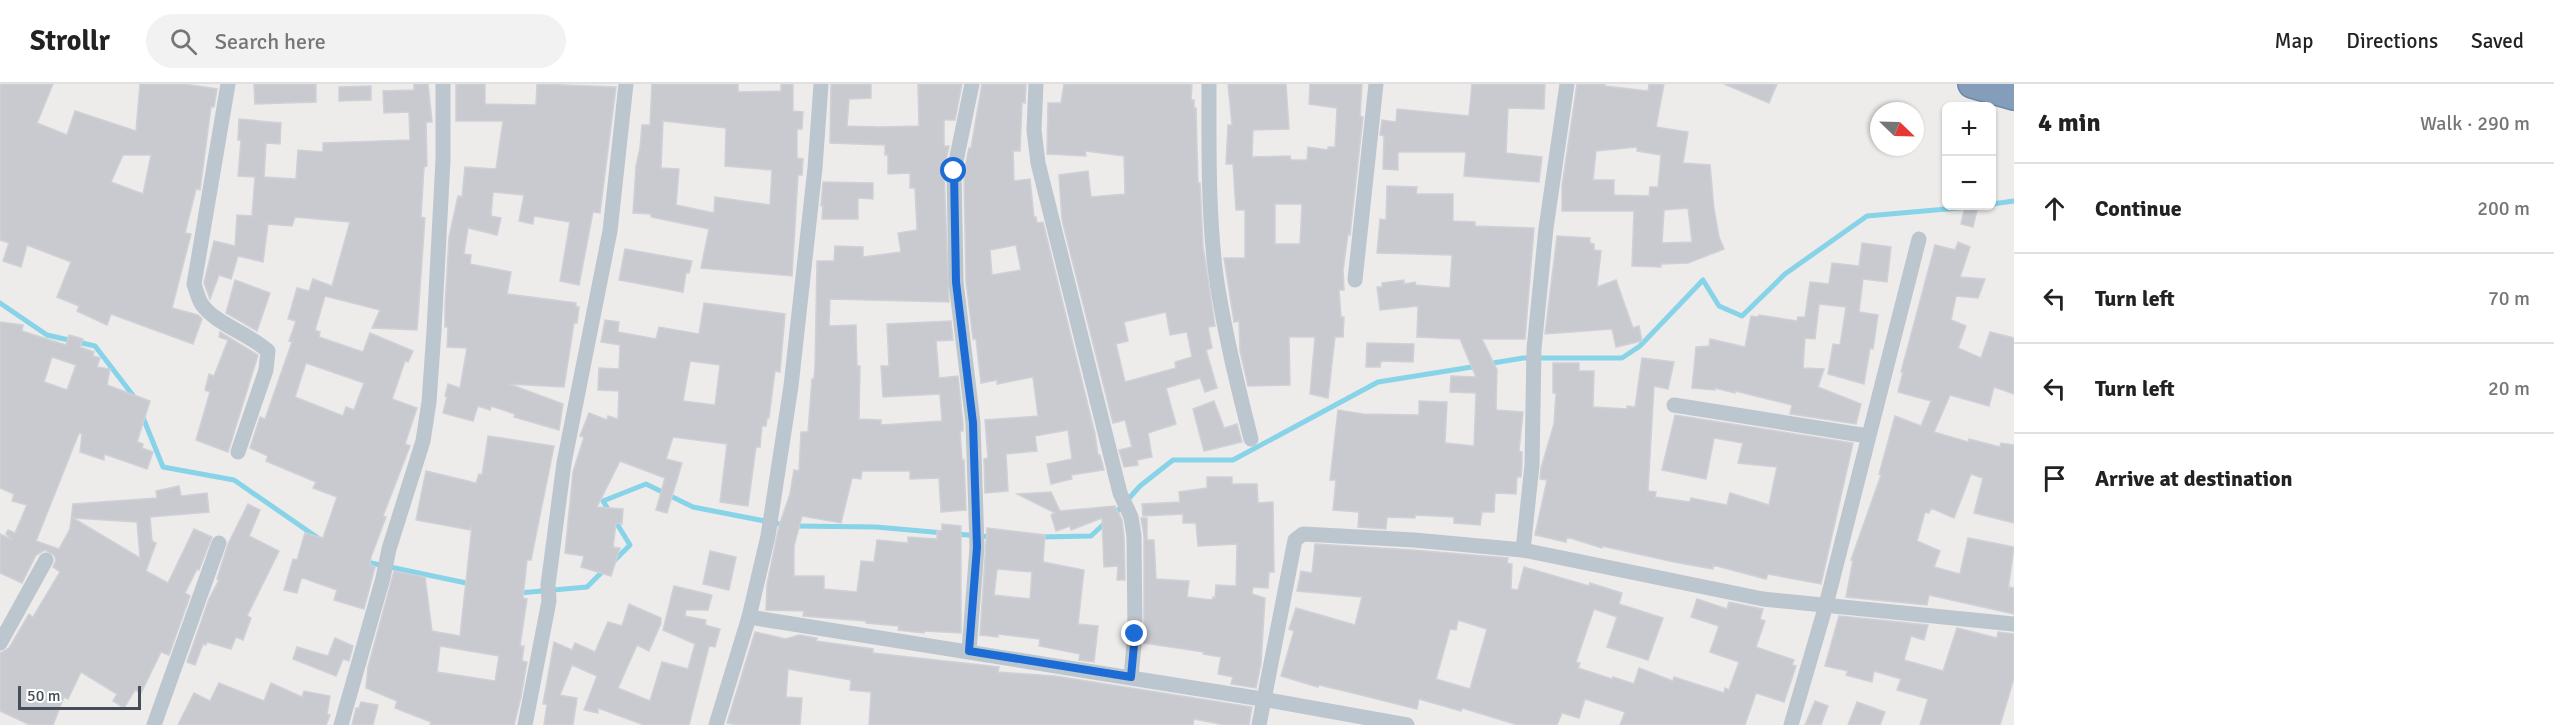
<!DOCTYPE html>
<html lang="en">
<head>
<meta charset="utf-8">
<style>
  body { margin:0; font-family:Signika,sans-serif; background:#f2f2f2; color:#222 }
  .controls { position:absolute; right:18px; top:18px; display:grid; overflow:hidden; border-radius:9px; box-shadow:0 2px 4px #0004 }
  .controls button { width:54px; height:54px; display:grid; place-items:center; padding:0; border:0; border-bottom:2px solid #e0e0e0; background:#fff; color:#222; font:30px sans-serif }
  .compass { position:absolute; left:1870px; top:18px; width:54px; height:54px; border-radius:50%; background:#fff; box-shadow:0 2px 4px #0004; rotate:113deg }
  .scale { position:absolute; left:18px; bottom:15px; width:123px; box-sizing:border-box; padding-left:6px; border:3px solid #444e58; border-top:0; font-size:16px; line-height:21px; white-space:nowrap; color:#444e58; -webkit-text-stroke:4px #fff; paint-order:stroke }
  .stop { position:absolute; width:18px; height:18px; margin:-14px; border:4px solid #1d6cd6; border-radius:50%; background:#fff }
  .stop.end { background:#1d6cd6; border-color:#fff; box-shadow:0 2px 6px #0008 }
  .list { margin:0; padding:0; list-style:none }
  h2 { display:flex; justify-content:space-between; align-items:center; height:78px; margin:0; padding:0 24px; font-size:26px }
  h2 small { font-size:20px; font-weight:400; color:#767676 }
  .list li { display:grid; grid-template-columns:39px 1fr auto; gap:18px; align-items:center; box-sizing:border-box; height:90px; padding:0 24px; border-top:2px solid #e0e0e0 }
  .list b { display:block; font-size:22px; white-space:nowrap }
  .list em { font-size:20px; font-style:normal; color:#767676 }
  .icon { flex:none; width:33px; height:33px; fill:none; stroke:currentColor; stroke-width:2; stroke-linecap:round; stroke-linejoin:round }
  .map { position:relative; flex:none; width:2014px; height:641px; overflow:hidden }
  header { display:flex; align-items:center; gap:36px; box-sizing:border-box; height:84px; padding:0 30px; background:#fff; border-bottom:2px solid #e0e0e0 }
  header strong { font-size:28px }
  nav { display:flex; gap:33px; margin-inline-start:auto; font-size:21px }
  .search { width:420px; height:54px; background:#f2f2f2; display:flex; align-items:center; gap:15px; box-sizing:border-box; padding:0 21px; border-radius:33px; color:#767676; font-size:22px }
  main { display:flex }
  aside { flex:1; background:#fff }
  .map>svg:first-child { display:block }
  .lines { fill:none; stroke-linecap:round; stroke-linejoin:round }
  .stream { stroke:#87d3e8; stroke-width:5 }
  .building { fill:#c8cad0; stroke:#cfd1d7; stroke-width:1.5; fill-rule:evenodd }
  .highway-casing { stroke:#6f88a5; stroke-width:30 }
  .street { stroke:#bcc6ce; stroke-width:15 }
  .highway { stroke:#839dba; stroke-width:27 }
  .route { stroke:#1d6cd6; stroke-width:8 }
</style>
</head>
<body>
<header>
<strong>Strollr</strong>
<div class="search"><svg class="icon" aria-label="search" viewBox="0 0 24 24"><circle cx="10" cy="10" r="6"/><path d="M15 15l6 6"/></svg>Search here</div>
<nav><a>Map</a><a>Directions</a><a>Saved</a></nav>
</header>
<main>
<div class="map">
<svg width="2014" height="641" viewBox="0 0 2014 641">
  <rect width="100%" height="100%" fill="#eeebeb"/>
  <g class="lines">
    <!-- stream -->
    <g class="stream">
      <path d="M1992,120L2014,117"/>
      <path d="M0,219L47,251L95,262L135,314"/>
      <path d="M1487,280L1523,274H1622L1640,262L1703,196L1719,222L1742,232L1785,190L1867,132L1981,122"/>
      <path d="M142,331L163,383L234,396L318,454"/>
      <path d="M1113,432L1140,402L1173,376H1233L1378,298L1478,282"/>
      <path d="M795,442L876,443L944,449"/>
      <path d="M956,450L992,453"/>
      <path d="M1040,453L1091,452L1106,438"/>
      <path d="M366,478L471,500"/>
      <path d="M613,478L630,461L603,417L646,400L693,423L785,441"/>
      <path d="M519,509L587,503L606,484"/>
    </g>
  </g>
  <!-- building -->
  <g class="building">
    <path d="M0,0H53L37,39L67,51L75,27L136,47L140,0H184L217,5L214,23H211L200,106L196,105L185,149L191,150L172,224L198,231L202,235L193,260L111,230L107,241L77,227L79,222L57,213L71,178L27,161L21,183L3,177L9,159L0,156ZM123,71H151L143,110L111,98Z"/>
    <path d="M254,0H316V18L255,20Z"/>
    <path d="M414,0H428L432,38H426L427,82L424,83L421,133L425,134L417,246L372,244L380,226L325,212L315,246L320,248L319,253L363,268L370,249L413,267L408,278L405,277L392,315L417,324L405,360L410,362L383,432L386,433L371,473L370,481L375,483L364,525L334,516L337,506L303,494L301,495L297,509L284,506L293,475L297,476L305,449L323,454L337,413L313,404L316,398L266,377L268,372L250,364L260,333L265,335L292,258L289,257L296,237L288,235L297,204L309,207L313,195L332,202L350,138L295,133L292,142L268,140L263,178L238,172L231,195L219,191L210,215L204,199L214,157L235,162L237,131L252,132L255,93L238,92L241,56H238L239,35L281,39L280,60L266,59L264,93L296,95L298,66L323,68V59L410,56L409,28L384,29L383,7L414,6ZM306,279L364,299L354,326L346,323L343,332L295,313Z"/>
    <path d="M456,0H485V20L536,21L537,0L616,3L600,129L593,128L579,201L560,197L570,138L534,132L533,140L519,137L524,111L493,108L491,132L501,134L497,151L468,144L464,170L471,171L470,180L511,188L507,210L576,219V223H579L577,239H574L564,303L509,300L563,320L559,346L514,333L515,330L491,322L490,326L478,322L473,337L443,329L447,313L445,312L448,300L460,304L467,264L447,263L448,243H445V223L449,153L458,112L462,113L465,83L496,85L503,37H456Z"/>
    <path d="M652,0H738V8L781,7V0H793V27L803,28L802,45H797V74L803,75L802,91H798L792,192L701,184L709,145L651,133V130L633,129L636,82L640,64L642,41H650ZM663,37L726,44L725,82L772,86L770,121L715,113L714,129L676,121L679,85L661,84Z"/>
    <path d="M831,0H871V14L849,15L847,42L880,43L919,42L918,0H962L955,36H944V62H949L944,87L949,218L830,215L829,242L856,241L857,282H860L859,335L881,336V341L942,337L940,310L883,313L881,282H889L887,240L951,237L953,256L936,257L939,294L958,292L963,340V347H960L962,376H964L966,426L941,428L939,394L910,395V387H862L861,395L852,394L841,439L802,432L794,462V492H824V505L857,508L861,477L874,478L877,456L908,459V453L937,455V447H942V440L961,442V549L924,547V549L898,546L899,542L866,539V537L803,532L804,527L766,526L767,500L779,442L790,410L794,386L799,387L801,348H808L812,295H814L815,282L817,177H834L835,162L863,163V173L901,168L898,149L917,146L915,104H910V89L888,90V71H885V61L830,59Z"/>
    <path d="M982,0H1026L1025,19L1022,18L1020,67H1013L1014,97L1030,95L1034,133H1036L1037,139L1043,138L1095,350L1098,371H1100L1104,386L1071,391L1072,395L1051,400L1047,380L1072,375L1068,346L1035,352L1037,367L1006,370L1008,407L985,409L984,375L988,374L985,336L1038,332L1033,293L997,300V296L981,299L976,255H973L966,197L964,88L969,64H971ZM1016,161L1021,186L992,191L990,166Z"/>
    <path d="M1064,0H1192L1191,16H1194V24H1196L1198,99H1200L1203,162L1215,242L1208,243L1212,264L1206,266L1217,304L1205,308L1200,294L1166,304L1176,340L1148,349L1152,373L1137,376L1138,381L1124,383L1119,366L1132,363L1125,336L1113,339L1062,136L1059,91L1088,87L1091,113L1125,110L1124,72L1085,67L1086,72L1047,70L1048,19H1061ZM1166,228L1170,251L1187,248L1192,273L1175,278L1176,284L1125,298L1116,260L1128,257L1124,238Z"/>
    <path d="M1228,0H1286L1289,45L1253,46L1252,73L1290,72L1291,76H1307L1308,63L1328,66V63H1335L1337,24L1309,20L1310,0H1362L1360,32L1363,33L1350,151L1348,150L1343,186L1344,206H1339L1341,233H1344L1343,253H1335L1328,314L1310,310L1315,253H1289L1290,301L1248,302L1240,267L1239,237L1234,238L1224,174H1245V126H1236L1233,80H1226L1228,41H1232ZM1275,120H1302L1300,160H1275Z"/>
    <path d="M1472,0H1545L1544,25L1508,24L1506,69L1542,73L1539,98L1464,92L1466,68H1398V86L1383,85L1384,52L1380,51L1382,36L1396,38L1397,25L1469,32Z"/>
    <path d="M1577,0H1605V2L1648,7L1649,0H1664L1656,43L1688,48L1683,79L1710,81L1714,125L1719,153L1724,165L1688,179L1661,180V183L1632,182L1634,127H1562V102ZM1637,63V67L1661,71L1658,103H1650L1649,112L1614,111V96H1593L1596,67ZM1688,124L1692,158L1662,159L1664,126Z"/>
    <path d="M1724,0H1777L1769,19Z"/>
    <path d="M371,2V16L339,17V3Z"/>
    <path d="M823,98L873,99V115L858,114V135H822L823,122H821Z"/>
    <path d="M1387,102L1417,103L1416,110H1453V137L1475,138V142L1534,144L1525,255H1482L1497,286L1496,326L1523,328L1519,367L1522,368V380L1521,393H1517L1516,410L1495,409L1494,428H1482L1480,441L1454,439V433L1415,431V434L1387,433L1386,445L1358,443L1359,428L1333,426L1336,396H1330L1338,326L1363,330L1419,331V317L1447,318L1445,359L1474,362L1476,309L1450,308L1451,292L1476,293L1460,255L1417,253L1418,222L1380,226L1377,203H1382V199L1404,196V200L1415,198L1416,201L1450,204L1452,171L1377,169L1380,135L1386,136Z"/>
    <path d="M1965,122H1978L1973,143L1961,140Z"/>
    <path d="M1557,152L1590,154V159L1594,160V166L1601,167L1597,203L1616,196L1633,244L1639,242L1642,257L1616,263L1612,245L1545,250Z"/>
    <path d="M1958,158L1970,163L1960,193L1985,195L1978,214L1956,212L1951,236L1966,242L1958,264L1981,274L1990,248L2014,254V310L1994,303L1989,322L1950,311L1934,348L1968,358L1969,355L2000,363L2001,359L2014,361V439L1974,429L1983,394L1971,390L1954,434L1931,424L1929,429L1925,428L1917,457L1940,467L1934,483L1960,490L1968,454L2014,463L2008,507L2009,503L2014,504V530L1929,511L1927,521L1846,513L1853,476H1851L1881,391L1879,390L1895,332L1921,342L1931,317L1898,308L1903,288H1901L1935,161L1955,166Z"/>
    <path d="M1862,159L1891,163L1887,198L1863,195L1859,228L1878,231L1873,265L1870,264L1864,300L1828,290L1833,260L1840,261L1846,223L1819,220L1815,255L1805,254L1803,284L1824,285L1818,303L1861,320L1856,340L1790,330L1792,321L1735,307V309L1715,304V306L1692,304L1696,263L1709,262L1710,255L1745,263L1751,232L1758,233L1759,231L1797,237L1798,233H1805L1810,198L1829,200L1832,179L1859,182Z"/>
    <path d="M625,165L692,177L689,189H686L683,208L619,196Z"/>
    <path d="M235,196L270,209L257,247L226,229Z"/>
    <path d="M704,219L785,230L780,288L775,287L769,334H767L766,342H762L760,363H756L748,422L720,418L727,360L673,353L666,375L682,379L667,429L656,426L665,394L620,377L597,423L623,425L622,440L616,439L613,463L620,464L611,492L581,483L584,472L565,469L573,388L584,353L580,352L589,329L607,336L608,332L618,335L619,307L598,306L599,284L619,285L620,261L601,258L605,236L619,238L618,248L656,255L659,243L699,250ZM690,277L720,281L715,321L683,317Z"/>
    <path d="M0,238L23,241L22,247L66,261L69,251L83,255L80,263L94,268L93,272L100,274L97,283L110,285L107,301L150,317L137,358L143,360L142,364L153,368L147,385L104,370V376L80,368L82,350L79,349L36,457L59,465L70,445L73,420L157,414L156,407L179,402L181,412L207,409L209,428L150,433L152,457L156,459L146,487L168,499L194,445L212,453L199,486L197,485L185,509L190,512L169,571L161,568L141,609L135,606L124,624L113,617L117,610L81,588L68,615L64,613L53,641H30L0,627V569L9,564L29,530L33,533L60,488L53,483L56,476L54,471L45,466L36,471L22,499L0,489V450L13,456L6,450L8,446L15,449L27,421L12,417L14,410L0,404ZM52,273L76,281L67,306L44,298ZM73,434L137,438L140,474Z"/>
    <path d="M220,248L258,271L228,368L196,356L210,308L205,306L209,290L214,292L228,256L219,253Z"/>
    <path d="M1367,259L1414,260L1413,278L1381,277L1380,283H1366Z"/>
    <path d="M1642,274L1674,278L1668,305L1654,302L1648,407L1656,408L1655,413L1690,418L1691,414L1727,421L1730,409L1769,421L1777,383L1738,379L1743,359L1714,354L1706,395L1662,386L1675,331L1853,359L1821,500L1768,490L1766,495L1713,481V485L1674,478L1602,462V464L1567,453L1566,458L1535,451L1547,396L1540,395L1541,384L1554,340L1556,309H1553V279H1579V287H1594L1593,323L1627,325V322L1635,323Z"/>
    <path d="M1214,317L1224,344L1237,340L1242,358L1204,367L1193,325Z"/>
    <path d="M488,352L554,362L531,476H527L523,514L527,515L520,562H524L522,577L527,578L521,613L514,641H430L431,638L395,624L397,617L366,604L368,583L394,487L425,493L432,547L460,552L472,442L470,446L416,436L426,387L476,399L479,390L482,391ZM440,562L499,572L495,597L437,588Z"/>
    <path d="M1207,393H1232V400H1257L1258,419L1273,418L1274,488H1269L1268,504L1253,503L1252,510L1265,514L1261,580L1256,604L1231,600L1233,593L1218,590L1221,573L1203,570L1204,568L1144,559V452L1141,434H1147V456H1154L1156,495L1189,497L1187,513L1212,516L1213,513L1215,514L1216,501L1236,502L1237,460L1198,462L1196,439H1183V430L1143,432L1142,420L1180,418L1179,408L1207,404Z"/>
    <path d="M1051,408L1060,427L1115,422L1122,436L1124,453L1125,496H1117L1118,482L1104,483L1102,434L1071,446L1070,442L1056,447L1051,431L1055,429L1017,410Z"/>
    <path d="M248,420L260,426L249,452L279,467L247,532L251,534L243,556L236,553L231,565L207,558L206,561L203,560L195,581L187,578L209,515L219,496L217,495L228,460Z"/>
    <path d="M987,444L1045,451L1043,478L1084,486L1078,540L1098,542L1094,578L1079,576L1080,570L1039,562L1040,555L998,550V553L980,551ZM997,485L1032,488L1030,515L994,511Z"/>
    <path d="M1315,460L1413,466L1508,474L1507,479L1512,480L1511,505L1518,506L1524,483L1589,502L1590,499L1622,509L1619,520L1663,534L1648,576L1607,563L1617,533L1594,525L1576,578L1580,579L1578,584L1612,595L1613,593L1634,600L1639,584L1673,597L1674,593L1724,609L1725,604L1729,606L1739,578L1710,568L1719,542L1691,533L1697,515L1727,525L1729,518L1763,525L1760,535L1765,537L1756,563L1794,576L1792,581L1796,582L1784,618L1756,609L1745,641H1620L1625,628L1585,615L1579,634L1562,629L1557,641H1518L1462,624L1461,627L1419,615L1417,625L1353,609L1319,601L1318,603L1281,592L1294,547L1289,545L1296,524L1355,541L1362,513L1297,507L1301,487L1312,489ZM1458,536L1487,545L1470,605L1436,595L1450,545L1456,546Z"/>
    <path d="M710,467L736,473L729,506L703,500Z"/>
    <path d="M674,502L712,511L708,526H686L685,532L706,536L705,541L720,545L715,563L709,562L689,641H644L598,624V629L584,626L597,592L572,581L560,611L577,614L573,641H544L547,620H543L554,558L572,566L575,559L595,568L608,538L622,542L629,520L661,534V539L649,567L637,561L618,604L650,617L662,578L688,585L695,560L663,546Z"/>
    <path d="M1839,532L1928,541L1924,556L1911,552L1904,576L1943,587L1957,544L1997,554L1998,548L2014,550V594L2000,641H1920L1928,615L1897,606L1901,595L1874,587L1872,598L1846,591L1848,587L1825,582Z"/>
    <path d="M755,548L786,555L799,551L817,554L816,557L873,565V569L999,583L998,588L1055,592L1252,623L1249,641H1225L1194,635L1193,641H869L871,608L850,606L851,596L788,585L786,613L802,614L800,641H737L727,639Z"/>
    <path d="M335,554L353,562L349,577L343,575L336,592L293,575L297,563L328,572Z"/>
    <path d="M219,599L264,617L271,599L302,613L304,607L330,612L327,630L330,631L326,641H178L194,609L210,617Z"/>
    <path d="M1815,617L1828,622L1821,641H1805Z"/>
    <path d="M361,618L378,621L373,641H352L356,624H359Z"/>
    <path d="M1857,618L1885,628L1880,641H1848Z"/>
  </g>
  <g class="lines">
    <defs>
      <path id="highway" d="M1972,0L2014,12"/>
    </defs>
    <!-- highway casing -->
    <use href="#highway" class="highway-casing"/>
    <!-- street -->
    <g class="street">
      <path d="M228,0L194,200C196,206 198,214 201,219C213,239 250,250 268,267L266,286L238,368"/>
      <path d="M1036,0L1034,46L1038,79L1120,409L1131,433L1134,452L1135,550L1131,593"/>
      <path d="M1209,0C1209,61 1208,123 1215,184C1222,239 1237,300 1251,355"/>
      <path d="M1355,196L1376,0"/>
      <path d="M1674,321L1868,352"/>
      <path d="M1523,466L1532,381L1534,265L1546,144L1567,0"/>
      <path d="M749,533L1262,615L1407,641"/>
      <path d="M0,559L46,476"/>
      <path d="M969,567L977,463L973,339L956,198L954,87L972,0"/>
      <path d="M154,641L219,459"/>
      <path d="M341,641L383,494L389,465L423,357L429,318L434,247L443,76V0"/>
      <path d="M525,641L549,517L548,501L564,379L610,147L626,0"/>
      <path d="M716,641L749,533L768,452L791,302L815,84L821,0"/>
      <path d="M1259,641L1295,456L1303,450L1414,456L1523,466L1763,515L2014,540"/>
      <path d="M1791,641L1826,521L1919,155"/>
    </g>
    <!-- highway -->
    <use href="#highway" class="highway"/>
  </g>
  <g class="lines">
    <!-- route -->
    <path class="route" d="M954,87L956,198L973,339L977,463L969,567L1131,593L1135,550"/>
  </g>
</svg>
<div class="controls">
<button>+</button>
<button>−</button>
</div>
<svg class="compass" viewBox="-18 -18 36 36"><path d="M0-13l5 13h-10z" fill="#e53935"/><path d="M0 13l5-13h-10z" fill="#767676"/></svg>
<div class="scale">50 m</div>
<div class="stop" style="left:954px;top:87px"></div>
<div class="stop end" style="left:1135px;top:550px"></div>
</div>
<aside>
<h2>4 min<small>Walk · 290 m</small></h2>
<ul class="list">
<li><svg class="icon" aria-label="ahead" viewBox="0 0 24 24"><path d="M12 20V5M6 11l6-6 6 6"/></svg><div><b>Continue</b></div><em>200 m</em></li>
<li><svg class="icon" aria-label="left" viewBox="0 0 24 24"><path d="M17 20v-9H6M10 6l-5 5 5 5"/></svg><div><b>Turn left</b></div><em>70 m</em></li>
<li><svg class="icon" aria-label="left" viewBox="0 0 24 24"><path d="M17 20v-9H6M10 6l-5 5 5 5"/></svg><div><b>Turn left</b></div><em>20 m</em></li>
<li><svg class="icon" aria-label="arrive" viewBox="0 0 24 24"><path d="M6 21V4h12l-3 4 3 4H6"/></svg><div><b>Arrive at destination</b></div></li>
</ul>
</aside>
</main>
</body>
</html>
